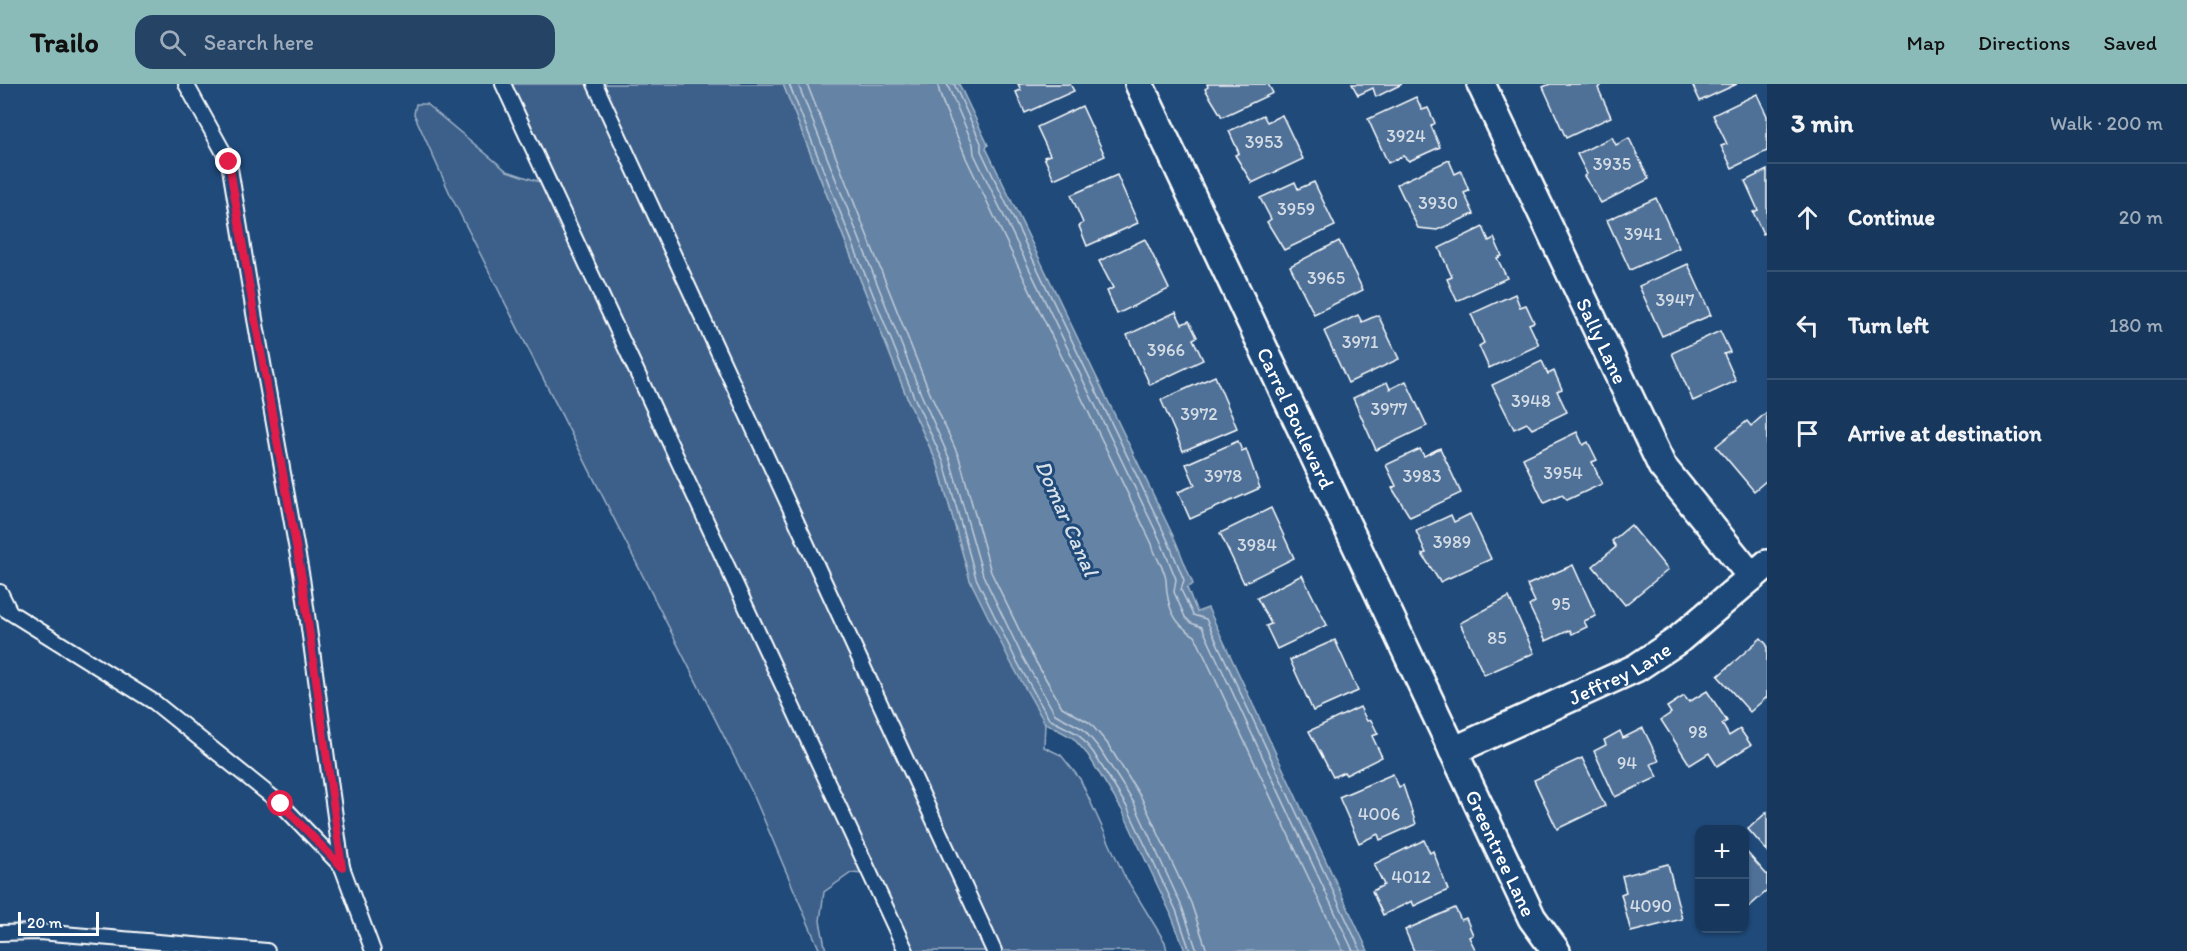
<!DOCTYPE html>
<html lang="en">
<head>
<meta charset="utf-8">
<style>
  body { margin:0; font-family:Itim,sans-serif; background:#244365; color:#f1f3f6 }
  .controls { position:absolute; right:18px; bottom:18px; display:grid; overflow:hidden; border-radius:12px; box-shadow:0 2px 4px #0004 }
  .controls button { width:54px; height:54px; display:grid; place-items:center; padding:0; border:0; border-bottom:2px solid #365272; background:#17385c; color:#f1f3f6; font:30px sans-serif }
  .scale { position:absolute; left:18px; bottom:15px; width:81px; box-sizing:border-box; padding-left:6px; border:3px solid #fff; border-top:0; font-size:16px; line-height:21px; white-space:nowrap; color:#fff; -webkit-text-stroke:4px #1f4a7a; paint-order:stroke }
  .stop { position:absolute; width:18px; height:18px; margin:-14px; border:4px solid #e11d48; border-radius:50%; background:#fff }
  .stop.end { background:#e11d48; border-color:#fff; box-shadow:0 2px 6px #0008 }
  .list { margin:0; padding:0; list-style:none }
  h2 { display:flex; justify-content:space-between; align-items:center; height:78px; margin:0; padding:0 24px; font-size:26px }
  h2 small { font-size:20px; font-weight:400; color:#9eacbb }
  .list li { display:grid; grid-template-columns:39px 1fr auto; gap:18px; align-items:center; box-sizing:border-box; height:108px; padding:0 24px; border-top:2px solid #365272 }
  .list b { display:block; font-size:22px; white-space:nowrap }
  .list em { font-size:20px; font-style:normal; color:#9eacbb }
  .icon { flex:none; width:33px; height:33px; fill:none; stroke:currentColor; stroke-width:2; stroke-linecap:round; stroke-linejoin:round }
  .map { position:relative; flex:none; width:1767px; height:867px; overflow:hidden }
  header { display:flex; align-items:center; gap:36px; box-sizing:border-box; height:84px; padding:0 30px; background:#8bbbb9; color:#111 }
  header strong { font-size:28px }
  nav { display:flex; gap:33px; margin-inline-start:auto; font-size:21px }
  .search { width:420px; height:54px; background:#244365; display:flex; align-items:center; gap:15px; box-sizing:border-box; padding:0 21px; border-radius:18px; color:#9eacbb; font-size:22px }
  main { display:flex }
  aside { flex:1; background:#17385c }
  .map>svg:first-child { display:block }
  .green { fill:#3c618b; stroke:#9eb0c5; stroke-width:1.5 }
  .water { fill:#6583a4; stroke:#a3b5c8; stroke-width:1.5 }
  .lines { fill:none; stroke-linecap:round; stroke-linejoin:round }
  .shore { stroke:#c1cddb; stroke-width:1.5 }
  .building { fill:#507197; stroke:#fff; stroke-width:1.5 }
  .service-casing { stroke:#fff; stroke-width:18 }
  .minor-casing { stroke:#fff; stroke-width:32 }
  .service { stroke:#1f4a7a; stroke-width:14 }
  .minor { stroke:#1f4a7a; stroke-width:27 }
  .route { stroke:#e11d48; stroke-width:8 }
  .labels { text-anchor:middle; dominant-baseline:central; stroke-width:6; stroke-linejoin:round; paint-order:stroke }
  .number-label { font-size:18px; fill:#d3dce5 }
  .street-label { font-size:21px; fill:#fff; stroke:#1f4a7a }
  .water-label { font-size:22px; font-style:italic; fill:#d8e0e8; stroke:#1f4a7a }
</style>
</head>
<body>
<header>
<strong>Trailo</strong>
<div class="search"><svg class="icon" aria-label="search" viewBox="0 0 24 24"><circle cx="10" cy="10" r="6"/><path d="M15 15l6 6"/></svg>Search here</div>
<nav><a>Map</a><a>Directions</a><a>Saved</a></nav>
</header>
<main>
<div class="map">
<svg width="1767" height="867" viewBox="0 0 1767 867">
  <rect width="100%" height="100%" fill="#1f4a7a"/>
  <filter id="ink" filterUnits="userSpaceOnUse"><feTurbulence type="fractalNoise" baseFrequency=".0167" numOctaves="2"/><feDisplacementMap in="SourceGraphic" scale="12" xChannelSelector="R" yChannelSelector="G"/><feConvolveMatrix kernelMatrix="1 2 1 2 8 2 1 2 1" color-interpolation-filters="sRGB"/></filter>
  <g filter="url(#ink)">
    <!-- green -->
    <path class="green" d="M512,0H783L908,316L938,381L970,496L1045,639L1044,663L1061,671L1080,695L1124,791L1165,858L1167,867H913L900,838L864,790L851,789L824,808L820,837L826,867H820L753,710L451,112L414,30L416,20H426L507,87L561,105Z"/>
    <!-- water -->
    <path class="water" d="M783,0H959L988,61L986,64L1176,458L1193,500L1187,504L1197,528L1208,524L1368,867H1185L1170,828L1122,726L1088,671L1073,654L1045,639L1010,577L970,496L938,381L908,316Z"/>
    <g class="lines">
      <!-- shore -->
      <g class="shore">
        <path d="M789,0L914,313L944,379L976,494L1015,574L1049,635L1078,650L1093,668L1127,723L1176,826L1190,867"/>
        <path d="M798,0L921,310L950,376L983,491L1021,570L1055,630L1083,645L1099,664L1134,719L1182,823L1197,867"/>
        <path d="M807,0L929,307L959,373L991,488L1029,566L1062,623L1090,639L1107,659L1142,715L1191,819L1207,867"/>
        <path d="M938,0C939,18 960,55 966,74L1152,460C1154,472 1165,484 1166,496C1167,521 1172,539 1195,552L1343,867"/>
        <path d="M947,0L973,60L974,70L1161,458L1176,495L1174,508L1185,533L1191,539L1202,543L1353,867"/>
        <path d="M954,0L981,59V67L1168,457L1184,496L1181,506L1193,531L1206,535L1361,867"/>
      </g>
    </g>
    <!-- building -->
    <g class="building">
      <path d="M1018,0H1070L1074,7L1025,29L1016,8L1021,6Z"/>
      <path d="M1207,0H1268L1273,9L1222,33L1205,5L1208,3Z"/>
      <path d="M1352,0H1402L1376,13L1373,4L1358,11Z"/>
      <path d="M1550,0H1602L1598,4L1611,33L1566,54L1543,3Z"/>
      <path d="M1692,0H1737L1700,17Z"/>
      <path d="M1757,10L1767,32V67L1732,84L1721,62L1727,60L1713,31Z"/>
      <path d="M1416,13L1422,26L1428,24L1435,39L1431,42L1440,63L1409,77L1403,72L1388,79L1368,35Z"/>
      <path d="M1082,22L1105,72L1054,95L1044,73L1050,71L1037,43Z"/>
      <path d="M1263,31L1267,38L1282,31L1303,75L1252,99L1235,71L1239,69L1229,47Z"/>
      <path d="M1612,53L1616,61L1629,54L1649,95L1601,119L1584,92L1587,90L1577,70Z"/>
      <path d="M1449,76L1455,90L1461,87L1469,107L1464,109L1474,130L1437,146L1418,144L1397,100Z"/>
      <path d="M1767,86V148L1763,150L1753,128L1758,126L1745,97Z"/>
      <path d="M1117,91L1138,139L1087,162L1079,142L1083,139L1071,111Z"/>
      <path d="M1295,98L1298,105L1314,98L1335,142L1284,166L1267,138L1271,135L1260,114Z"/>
      <path d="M1656,114L1679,164L1630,186L1607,136Z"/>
      <path d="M1483,143L1489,157L1494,154L1502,172L1497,174L1507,194L1457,217L1447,195L1452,193L1439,164Z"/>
      <path d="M1145,155L1169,205L1117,230L1107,207L1113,204L1099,177Z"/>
      <path d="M1339,157L1363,206L1314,230L1290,182Z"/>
      <path d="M1688,180L1711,231L1662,252L1639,202Z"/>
      <path d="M1515,210L1520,223L1526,221L1534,238L1529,240L1539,261L1489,284L1479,262L1484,259L1471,230Z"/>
      <path d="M1176,228L1182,240L1189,237L1197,253L1193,255L1203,276L1150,301L1127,251Z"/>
      <path d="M1358,231L1362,238L1378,231L1399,275L1348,299L1324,247Z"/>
      <path d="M1720,247L1730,268L1724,270L1736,297L1693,317L1672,269Z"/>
      <path d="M1542,277L1548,290L1554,287L1562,305L1557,307L1567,328L1532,345L1527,339L1514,345L1492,301Z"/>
      <path d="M1215,292L1237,344L1183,367L1161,316Z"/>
      <path d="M1406,297L1427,342L1376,366L1353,314L1387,298L1390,305Z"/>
      <path d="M1767,328V396L1754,407L1716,362L1747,337L1751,342Z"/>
      <path d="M1577,348L1583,361L1588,358L1597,376L1592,378L1602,400L1567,416L1562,411L1544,419L1523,374Z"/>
      <path d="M1238,357L1242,367L1246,365L1260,404L1190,435L1178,408L1195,401L1186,380Z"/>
      <path d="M1440,364L1461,409L1410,433L1392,404L1396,402L1386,381L1420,365L1424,372Z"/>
      <path d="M1271,424L1294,474L1244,499L1220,449Z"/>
      <path d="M1470,430L1491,475L1440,498L1422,470L1426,469L1416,447L1451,431L1454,438Z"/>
      <path d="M1631,441L1668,486L1625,521L1593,482L1616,463L1612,457Z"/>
      <path d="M1573,481L1596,532L1584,537L1587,543L1572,550L1570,546L1546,557L1529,522L1535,518L1527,501Z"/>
      <path d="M1302,491L1327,541L1277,565L1266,542L1271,540L1257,514Z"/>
      <path d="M1509,513L1534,569L1484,591L1460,539Z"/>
      <path d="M1761,554L1767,561V613L1750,628L1718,592Z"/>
      <path d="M1335,556L1358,607L1313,627L1290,576Z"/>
      <path d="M1707,607L1727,637L1722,640L1729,652L1740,645L1751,661L1717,682L1709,669L1690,681L1661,636L1671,629L1667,623L1684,612L1689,618Z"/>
      <path d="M1360,623L1367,637L1371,636L1378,650L1372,652L1382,673L1346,691L1344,688L1333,693L1309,647Z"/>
      <path d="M1643,644L1659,677L1651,680L1658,693L1615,713L1594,667L1606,661L1604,656L1620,647L1623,654Z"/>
      <path d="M1582,674L1605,722L1557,745L1534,696Z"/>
      <path d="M1393,690L1399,703L1403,701L1416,740L1380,756L1378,750L1359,759L1339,713Z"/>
      <path d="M1767,728V767L1748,745Z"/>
      <path d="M1424,756L1430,769L1433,767L1448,806L1414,822L1412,817L1383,831L1372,807L1384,801L1374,780Z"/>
      <path d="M1744,765L1767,791V807L1744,827Z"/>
      <path d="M1668,780L1682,835L1631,848L1621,810L1626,808L1622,792Z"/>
      <path d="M1455,824L1461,836L1466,834L1473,851L1469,853L1476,867H1414L1405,846Z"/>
    </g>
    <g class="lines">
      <defs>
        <g id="service">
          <path d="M186,0L229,78L255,235L302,494L342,783L373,867"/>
          <path d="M503,0L906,867"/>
          <path d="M595,0L994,867"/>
          <path d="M0,508L10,528"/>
          <path d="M0,522L154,618L281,720L342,783"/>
          <path d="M0,849L39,848L267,867"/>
        </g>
        <g id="minor">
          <path id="s1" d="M1139,0L1532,834L1556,867"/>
          <path id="s2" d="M1481,0L1662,382L1752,493"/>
          <path id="s3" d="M1453,667L1636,584L1678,556L1767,480"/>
        </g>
      </defs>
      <!-- service casing -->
      <use href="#service" class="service-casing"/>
      <!-- minor casing -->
      <use href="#minor" class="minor-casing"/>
      <!-- service -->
      <use href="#service" class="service"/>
      <!-- minor -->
      <use href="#minor" class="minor"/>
    </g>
  </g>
  <g class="lines" filter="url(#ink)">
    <!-- route -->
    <path class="route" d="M229,78L255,235L302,494L342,783L281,720"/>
  </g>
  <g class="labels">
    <!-- number labels -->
    <g class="number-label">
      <text x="1406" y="52">3924</text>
      <text x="1264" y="58">3953</text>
      <text x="1612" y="80">3935</text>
      <text x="1438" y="119">3930</text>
      <text x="1296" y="125">3959</text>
      <text x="1643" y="150">3941</text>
      <text x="1326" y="194">3965</text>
      <text x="1675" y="216">3947</text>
      <text x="1360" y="258">3971</text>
      <text x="1166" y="266">3966</text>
      <text x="1531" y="317">3948</text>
      <text x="1389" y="325">3977</text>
      <text x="1199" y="330">3972</text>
      <text x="1563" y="389">3954</text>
      <text x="1223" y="392">3978</text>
      <text x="1422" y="392">3983</text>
      <text x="1452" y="458">3989</text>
      <text x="1257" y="461">3984</text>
      <text x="1561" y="520">95</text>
      <text x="1497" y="554">85</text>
      <text x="1698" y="648">98</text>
      <text x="1627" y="679">94</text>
      <text x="1379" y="730">4006</text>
      <text x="1411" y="793">4012</text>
      <text x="1651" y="822">4090</text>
    </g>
    <!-- street labels -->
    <g class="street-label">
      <text stroke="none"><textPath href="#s2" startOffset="284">Sally Lane</textPath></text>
      <text stroke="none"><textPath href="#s1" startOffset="369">Carrel Boulevard</textPath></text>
      <text stroke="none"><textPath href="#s3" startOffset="184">Jeffrey Lane</textPath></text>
      <text stroke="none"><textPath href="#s1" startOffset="850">Greentree Lane</textPath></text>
    </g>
    <!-- water labels -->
    <g class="water-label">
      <text transform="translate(1067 434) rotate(66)">Domar Canal</text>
    </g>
  </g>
</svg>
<div class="controls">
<button>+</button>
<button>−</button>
</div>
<div class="scale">20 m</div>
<div class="stop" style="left:281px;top:720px"></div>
<div class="stop end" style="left:229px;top:78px"></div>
</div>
<aside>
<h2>3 min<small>Walk · 200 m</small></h2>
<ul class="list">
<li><svg class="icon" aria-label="ahead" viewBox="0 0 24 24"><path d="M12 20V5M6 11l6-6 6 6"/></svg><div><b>Continue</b></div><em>20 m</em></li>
<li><svg class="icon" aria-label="left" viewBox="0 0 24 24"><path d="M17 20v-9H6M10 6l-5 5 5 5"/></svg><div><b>Turn left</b></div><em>180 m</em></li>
<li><svg class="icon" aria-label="arrive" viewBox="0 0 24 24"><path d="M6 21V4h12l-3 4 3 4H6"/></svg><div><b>Arrive at destination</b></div></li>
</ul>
</aside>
</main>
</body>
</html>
